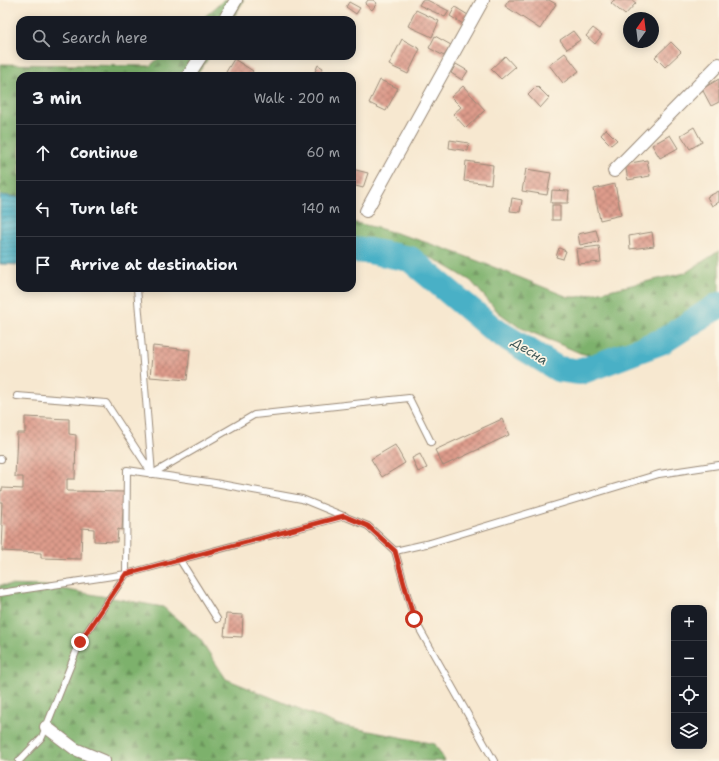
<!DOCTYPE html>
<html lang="en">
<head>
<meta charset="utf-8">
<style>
  body { margin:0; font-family:"Shantell Sans",sans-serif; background:#20242c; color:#f1f3f6 }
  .controls { position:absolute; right:12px; bottom:12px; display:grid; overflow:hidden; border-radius:8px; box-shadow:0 2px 10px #0003 }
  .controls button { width:36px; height:36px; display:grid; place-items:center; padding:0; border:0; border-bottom:1px solid #363941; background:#171b24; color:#f1f3f6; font:20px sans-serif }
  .compass { position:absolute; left:623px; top:12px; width:36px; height:36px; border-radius:50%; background:#171b24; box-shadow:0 2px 10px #0003; rotate:14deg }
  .stop { position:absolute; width:12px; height:12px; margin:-9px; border:3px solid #c8321e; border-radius:50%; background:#fff }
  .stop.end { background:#c8321e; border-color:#fff; box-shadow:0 1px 4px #0008 }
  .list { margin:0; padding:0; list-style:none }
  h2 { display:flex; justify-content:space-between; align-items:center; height:52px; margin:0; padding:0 16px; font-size:17px }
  h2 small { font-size:13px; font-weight:400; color:#9ea1a6 }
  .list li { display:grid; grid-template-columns:26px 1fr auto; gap:12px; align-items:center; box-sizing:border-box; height:56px; padding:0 16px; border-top:1px solid #363941 }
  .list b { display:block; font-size:15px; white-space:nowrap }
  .list em { font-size:13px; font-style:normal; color:#9ea1a6 }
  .icon { flex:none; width:22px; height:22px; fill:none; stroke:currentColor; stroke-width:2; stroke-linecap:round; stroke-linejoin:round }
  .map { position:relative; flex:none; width:719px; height:761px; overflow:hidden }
  .search { position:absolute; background:#171b24; box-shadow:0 2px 10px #0003; left:16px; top:16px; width:340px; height:44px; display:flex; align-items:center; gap:10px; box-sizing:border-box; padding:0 14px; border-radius:12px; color:#9ea1a6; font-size:15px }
  .panel { position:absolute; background:#171b24; box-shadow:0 2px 10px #0003; left:16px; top:72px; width:340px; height:220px; border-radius:12px }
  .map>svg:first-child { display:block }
  .forest { fill:url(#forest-firs); stroke:#5c6e45 }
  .water { fill:url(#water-rules); stroke:#426d72 }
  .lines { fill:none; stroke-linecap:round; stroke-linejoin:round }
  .river { stroke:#48b0c6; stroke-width:26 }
  .building { fill:url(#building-cross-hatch) }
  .service-casing { stroke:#998977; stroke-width:8 }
  .minor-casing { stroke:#998977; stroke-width:14 }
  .service { stroke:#fff; stroke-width:6 }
  .minor { stroke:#fff; stroke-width:12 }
  .route { stroke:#c8321e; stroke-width:5 }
  .labels { text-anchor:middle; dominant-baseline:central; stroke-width:3.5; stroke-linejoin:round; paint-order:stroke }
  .water-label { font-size:13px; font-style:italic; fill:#405959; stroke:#fcf5e5 }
</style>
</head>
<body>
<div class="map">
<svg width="719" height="761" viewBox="0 0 719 761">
  <defs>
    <pattern id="forest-firs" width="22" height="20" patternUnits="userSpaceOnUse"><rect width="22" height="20" fill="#7db16c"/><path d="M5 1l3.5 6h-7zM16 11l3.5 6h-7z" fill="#689058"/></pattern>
    <pattern id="water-rules" width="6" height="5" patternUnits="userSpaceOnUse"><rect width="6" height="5" fill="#48b0c6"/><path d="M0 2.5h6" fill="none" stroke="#3d8fa0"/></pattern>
    <pattern id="building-cross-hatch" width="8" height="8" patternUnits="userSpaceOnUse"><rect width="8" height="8" fill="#dd9b8b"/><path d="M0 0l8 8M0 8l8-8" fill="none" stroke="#b47f71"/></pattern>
  </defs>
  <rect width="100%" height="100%" fill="#fcf5e5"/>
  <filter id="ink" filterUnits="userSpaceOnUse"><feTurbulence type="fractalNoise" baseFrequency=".025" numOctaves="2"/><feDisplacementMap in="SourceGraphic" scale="8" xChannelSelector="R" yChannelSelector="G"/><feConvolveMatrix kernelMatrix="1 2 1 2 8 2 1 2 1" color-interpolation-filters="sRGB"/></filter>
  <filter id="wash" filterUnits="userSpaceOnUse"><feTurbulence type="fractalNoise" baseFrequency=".012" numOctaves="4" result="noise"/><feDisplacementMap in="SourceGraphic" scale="16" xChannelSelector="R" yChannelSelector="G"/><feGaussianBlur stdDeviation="0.9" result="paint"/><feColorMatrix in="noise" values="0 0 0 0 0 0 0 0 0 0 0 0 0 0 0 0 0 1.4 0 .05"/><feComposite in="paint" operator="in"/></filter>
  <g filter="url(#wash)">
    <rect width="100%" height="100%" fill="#f7e8d0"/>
    <!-- forest -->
    <g class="forest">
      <path d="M224,0H244L232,20H201Z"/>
      <path d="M161,56H210L196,76H20V197L0,195V64L150,66Z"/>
      <path d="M352,222C427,238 498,269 568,297H578L685,273L719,251V315L657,345L632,352L606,357L592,356L580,353L519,327L498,312L471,281L436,260L412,250L400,247L352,242Z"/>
      <path d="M0,585L45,586L163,607L200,639L226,679L339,725L435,744L445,761H0Z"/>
    </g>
    <!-- water -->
    <path class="water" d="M0,195L20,197V265L0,264Z"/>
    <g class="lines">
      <!-- river -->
      <path class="river" d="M352,250L369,251L410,259L493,329L558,369L580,372L663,341L719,305"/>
    </g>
    <g id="blocks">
      <!-- building -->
      <g class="building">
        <path d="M368,0H373L377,3L372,10L365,4Z"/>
        <path d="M422,0H427L449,11L445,17L419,5Z"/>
        <path d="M509,0H549L556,4L540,29L505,6Z"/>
        <path d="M614,0H632L636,3L625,15L611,3Z"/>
        <path d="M349,2L360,8L356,14L346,7Z"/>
        <path d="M455,7L468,15L463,24L450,16Z"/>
        <path d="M416,10L439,21L432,37L408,26Z"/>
        <path d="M593,28L602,35L595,44L586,36Z"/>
        <path d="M573,31L580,40L567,49L560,40Z"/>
        <path d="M435,36L451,45L444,56L429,48Z"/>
        <path d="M402,39L420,49L408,74L389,65Z"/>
        <path d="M671,42L681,52L665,67L655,57Z"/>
        <path d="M565,53L579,71L563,83L549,65Z"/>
        <path d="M505,56L515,67L501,79L491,69Z"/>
        <path d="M234,59L253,71L250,76H232L226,72Z"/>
        <path d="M456,64L468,71L462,80L451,73Z"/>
        <path d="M318,65L323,68L319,76H313Z"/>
        <path d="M719,79V102L711,106L702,89Z"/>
        <path d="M380,80L398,88L386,111L369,103Z"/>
        <path d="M463,86L485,110L466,128L453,114L461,107L451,97Z"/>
        <path d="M537,86L549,98L540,108L528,95Z"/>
        <path d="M694,127L702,142L690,149L681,135Z"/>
        <path d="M606,129L617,140L611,145L601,135Z"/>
        <path d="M670,135L678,148L660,158L652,145Z"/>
        <path d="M450,140L469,143L468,151L449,148Z"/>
        <path d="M647,160L650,176L628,180L625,164Z"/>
        <path d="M466,161L493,165L491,184L464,181Z"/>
        <path d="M352,169L368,173L363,188L352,185Z"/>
        <path d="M526,169L551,173L547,195L522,191Z"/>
        <path d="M615,184L621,215L600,220L594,189Z"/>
        <path d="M552,190L569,191L568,203H551Z"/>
        <path d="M719,191V202L712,206L707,197Z"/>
        <path d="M512,198L522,200L520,212L510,211Z"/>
        <rect x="552" y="205" width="8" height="15"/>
        <path d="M596,230L599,241L580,245L578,234Z"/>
        <path d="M652,232L654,246L630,249L629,236Z"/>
        <path d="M599,246L601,262L578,264L576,249Z"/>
        <path d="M559,248L566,251L563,259L556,257Z"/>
        <path d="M153,346L190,350L187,380L150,377Z"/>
        <path d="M25,417L69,419V434L76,435L75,479H67V491L124,492L122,530L118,529L117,542L94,541V529L82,528L81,559L41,558V553L2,551L3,525H1L2,502H0V490L2,491V488L23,489V477H15L17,433H25Z"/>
        <path d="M502,419L509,435L443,466L435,450Z"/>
        <path d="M395,445L405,463L382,477L371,459Z"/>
        <path d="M420,454L427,468L418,472L412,458Z"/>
        <path d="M226,614L243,615L242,637L224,636Z"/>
      </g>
    </g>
  </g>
  <g filter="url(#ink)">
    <use href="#blocks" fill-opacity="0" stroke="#998977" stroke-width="1"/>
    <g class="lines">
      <defs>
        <g id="service">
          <path d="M137,288L152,474"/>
          <path d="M17,396L106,403L151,472"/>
          <path d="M0,459H1"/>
          <path d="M152,474L254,415L409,398L431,442"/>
          <path d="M395,551L414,619L494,761"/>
          <path d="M180,560L217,619"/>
          <path d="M0,593L126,574L127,470L215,483L302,499L368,526L395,551L430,543L659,474L719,465"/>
          <path d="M19,761L42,737L80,642L126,574L345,516"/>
        </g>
        <g id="minor">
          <path d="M224,20L236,0"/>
          <path d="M188,76L201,56"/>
          <path d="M614,171L719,64"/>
          <path d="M366,211L483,0"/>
          <path d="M46,727L75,749L104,761"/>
        </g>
      </defs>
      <!-- service casing -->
      <use href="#service" class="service-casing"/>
      <!-- minor casing -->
      <use href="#minor" class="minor-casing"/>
      <!-- service -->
      <use href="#service" class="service"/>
      <!-- minor -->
      <use href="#minor" class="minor"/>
    </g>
  </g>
  <g class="lines" filter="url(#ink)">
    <!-- route -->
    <path class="route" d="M80,642L126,574L344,516L368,526L395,551L414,619"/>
  </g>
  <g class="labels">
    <!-- water labels -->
    <g class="water-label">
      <text transform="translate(530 351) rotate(32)">Десна</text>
    </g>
  </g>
</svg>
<div class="controls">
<button>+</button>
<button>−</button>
<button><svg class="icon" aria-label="locate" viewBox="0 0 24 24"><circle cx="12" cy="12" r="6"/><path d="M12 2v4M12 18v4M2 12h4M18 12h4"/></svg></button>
<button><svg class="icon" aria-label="layers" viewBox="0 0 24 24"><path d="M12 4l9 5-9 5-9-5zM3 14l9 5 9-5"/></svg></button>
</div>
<svg class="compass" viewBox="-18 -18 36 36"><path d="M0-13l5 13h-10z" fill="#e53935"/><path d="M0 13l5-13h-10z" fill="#9ea1a6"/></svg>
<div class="stop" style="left:414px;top:619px"></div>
<div class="stop end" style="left:80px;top:642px"></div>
<div class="search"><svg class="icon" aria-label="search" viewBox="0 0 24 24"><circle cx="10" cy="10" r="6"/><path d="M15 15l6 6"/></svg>Search here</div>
<section class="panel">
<h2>3 min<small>Walk · 200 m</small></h2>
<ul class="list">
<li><svg class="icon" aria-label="ahead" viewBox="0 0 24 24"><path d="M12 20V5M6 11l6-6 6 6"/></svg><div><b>Continue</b></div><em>60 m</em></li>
<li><svg class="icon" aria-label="left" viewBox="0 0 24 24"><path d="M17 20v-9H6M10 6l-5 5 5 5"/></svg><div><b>Turn left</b></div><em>140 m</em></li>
<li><svg class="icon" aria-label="arrive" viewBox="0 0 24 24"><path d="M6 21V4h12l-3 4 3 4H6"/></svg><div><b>Arrive at destination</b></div></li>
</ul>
</section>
</div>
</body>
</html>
